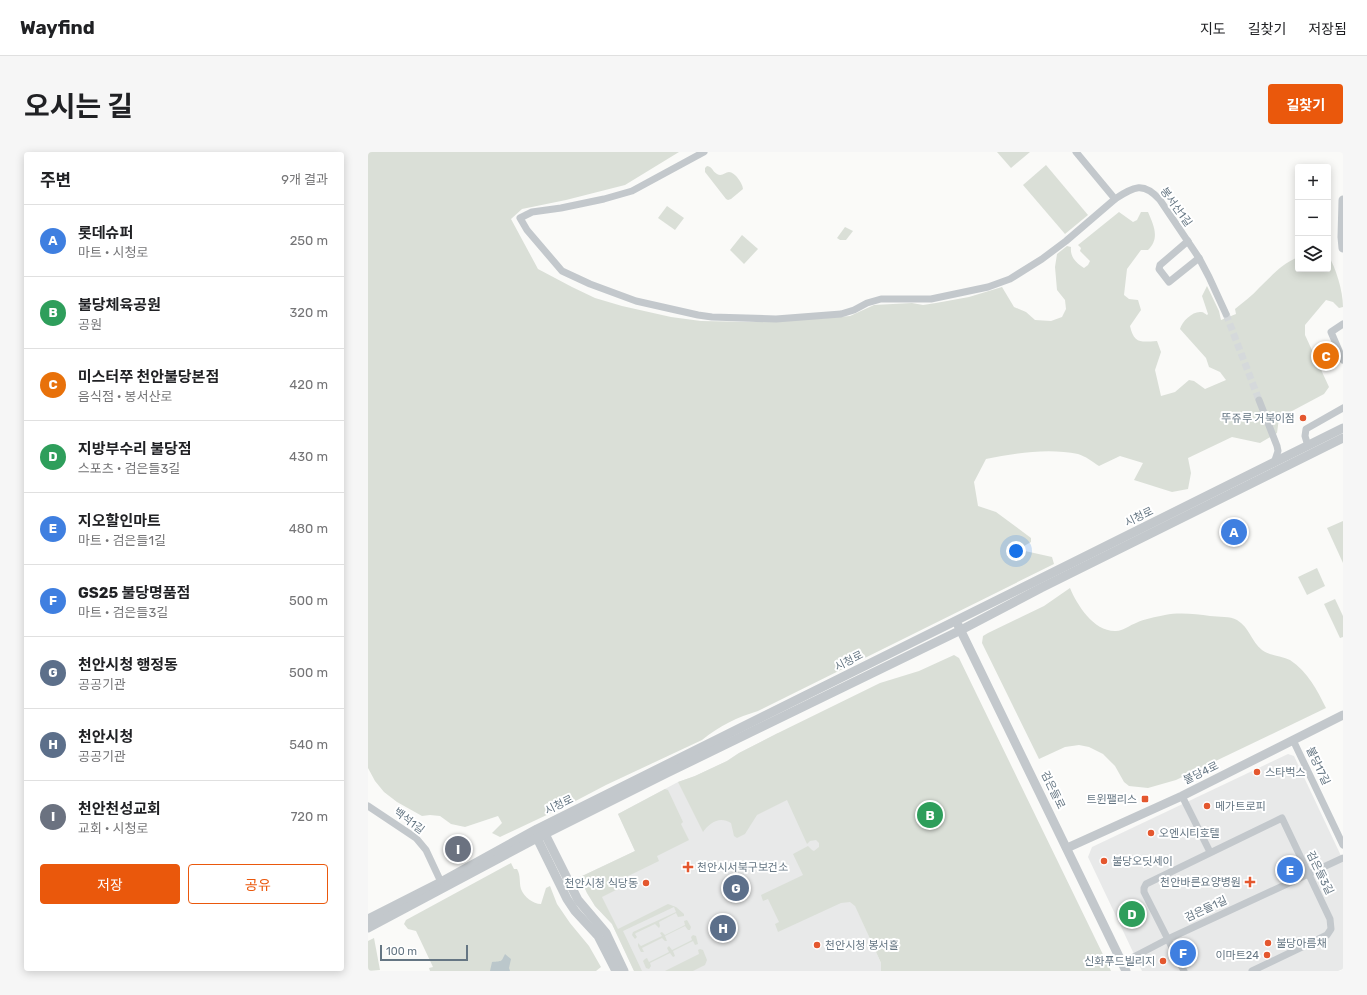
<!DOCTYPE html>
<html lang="ko">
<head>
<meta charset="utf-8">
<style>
  body { margin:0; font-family:Rubik,"Noto Sans KR",sans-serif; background:#f6f6f6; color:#202124 }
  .controls { position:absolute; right:12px; top:12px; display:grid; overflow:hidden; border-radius:4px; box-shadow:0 2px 10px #0003 }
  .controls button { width:36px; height:36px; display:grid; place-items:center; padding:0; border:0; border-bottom:1px solid #e0e0e0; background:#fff; color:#202124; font:20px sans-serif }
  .scale { position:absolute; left:12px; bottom:10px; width:88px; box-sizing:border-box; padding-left:4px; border:2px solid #657683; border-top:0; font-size:11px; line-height:14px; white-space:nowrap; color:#657683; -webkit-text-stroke:3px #fff; paint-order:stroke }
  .you { position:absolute; left:648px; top:399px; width:14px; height:14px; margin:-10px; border:3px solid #fff; border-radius:50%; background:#1a73e8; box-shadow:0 0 0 6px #1a73e833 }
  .badge { display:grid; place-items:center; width:26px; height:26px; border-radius:50%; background:#ea580c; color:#fff; font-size:13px; font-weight:700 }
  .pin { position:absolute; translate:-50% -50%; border:2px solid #fff; box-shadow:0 1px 4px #0006 }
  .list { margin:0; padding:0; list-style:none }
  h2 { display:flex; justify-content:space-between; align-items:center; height:52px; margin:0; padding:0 16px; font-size:17px }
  h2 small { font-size:13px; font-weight:400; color:#757577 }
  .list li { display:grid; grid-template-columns:26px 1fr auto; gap:12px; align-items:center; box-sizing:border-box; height:72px; padding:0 16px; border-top:1px solid #e0e0e0 }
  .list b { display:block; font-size:15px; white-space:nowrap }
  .list p { margin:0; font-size:13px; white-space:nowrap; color:#757577 }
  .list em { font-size:13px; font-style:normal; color:#757577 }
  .actions { display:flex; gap:8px; padding:12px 16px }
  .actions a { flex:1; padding:9px 0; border:1px solid #ea580c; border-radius:4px; text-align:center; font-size:14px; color:#ea580c }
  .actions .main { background:#ea580c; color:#fff }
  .icon { flex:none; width:22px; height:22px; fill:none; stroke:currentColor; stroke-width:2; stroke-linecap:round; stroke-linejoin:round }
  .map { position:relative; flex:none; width:975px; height:819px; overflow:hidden; border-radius:4px }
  header { display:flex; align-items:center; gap:24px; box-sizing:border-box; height:56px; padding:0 20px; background:#fff; border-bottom:1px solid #e0e0e0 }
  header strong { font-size:19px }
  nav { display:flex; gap:22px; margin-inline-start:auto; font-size:14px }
  .intro { display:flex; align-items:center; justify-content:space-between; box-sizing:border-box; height:96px; padding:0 24px }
  h1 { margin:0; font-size:28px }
  .button { padding:10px 18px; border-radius:4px; background:#ea580c; color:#fff; font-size:14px; font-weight:700 }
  main { display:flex; gap:24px; padding:0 24px }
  aside { flex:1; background:#fff; border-radius:4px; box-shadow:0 2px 10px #0003 }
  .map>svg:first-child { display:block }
  .built { fill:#e8e9e9 }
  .green { fill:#dadfd7 }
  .water { fill:#bbc7cb }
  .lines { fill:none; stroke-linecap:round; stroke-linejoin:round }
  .minor-tunnel { stroke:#d5d9db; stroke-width:7; stroke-dasharray:7 3.5; stroke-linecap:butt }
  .minor { stroke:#c3c8cc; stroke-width:7 }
  .tertiary { stroke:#c3c8cc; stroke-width:9 }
  .poi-dot { fill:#e4572e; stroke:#fff; stroke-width:1.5 }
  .labels { text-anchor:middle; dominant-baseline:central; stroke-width:4; stroke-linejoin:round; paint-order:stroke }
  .street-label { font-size:11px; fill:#657683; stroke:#fff }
  .poi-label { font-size:11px; fill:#657683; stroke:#fff; text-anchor:start }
</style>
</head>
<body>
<header>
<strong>Wayfind</strong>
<nav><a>지도</a><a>길찾기</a><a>저장됨</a></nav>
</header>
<div class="intro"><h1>오시는 길</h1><a class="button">길찾기</a></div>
<main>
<aside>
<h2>주변<small>9개 결과</small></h2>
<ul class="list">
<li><span class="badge" style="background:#3f7fe0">A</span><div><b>롯데슈퍼</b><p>마트 · 시청로</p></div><em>250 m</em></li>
<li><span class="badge" style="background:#2e9e5b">B</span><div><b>불당체육공원</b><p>공원</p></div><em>320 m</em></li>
<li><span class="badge" style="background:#e8710a">C</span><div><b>미스터쭈 천안불당본점</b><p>음식점 · 봉서산로</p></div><em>420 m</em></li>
<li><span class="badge" style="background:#2e9e5b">D</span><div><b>지방부수리 불당점</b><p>스포츠 · 검은들3길</p></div><em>430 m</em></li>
<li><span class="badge" style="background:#3f7fe0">E</span><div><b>지오할인마트</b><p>마트 · 검은들1길</p></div><em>480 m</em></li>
<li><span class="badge" style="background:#3f7fe0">F</span><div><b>GS25 불당명품점</b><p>마트 · 검은들3길</p></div><em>500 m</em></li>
<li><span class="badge" style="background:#5c6f8a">G</span><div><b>천안시청 행정동</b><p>공공기관</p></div><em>500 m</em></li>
<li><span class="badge" style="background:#5c6f8a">H</span><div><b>천안시청</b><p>공공기관</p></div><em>540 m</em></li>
<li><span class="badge" style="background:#6b7280">I</span><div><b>천안천성교회</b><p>교회 · 시청로</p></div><em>720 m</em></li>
</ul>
<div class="actions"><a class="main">저장</a><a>공유</a></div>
</aside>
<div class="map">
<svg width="975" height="819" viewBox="0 0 975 819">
  <rect width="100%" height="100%" fill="#fafaf8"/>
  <!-- built -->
  <g class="built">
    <path d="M410,581L513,811V819H266L244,772L227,754L219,741L212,725L267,699L250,662L310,630L327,624L359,609L371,601Z"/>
    <path d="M920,602L926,604L975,708V817L970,819H774L720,705L724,695Z"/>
  </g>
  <!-- green -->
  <g class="green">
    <path d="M0,0H311L257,33L198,48L154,57L143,67L170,117L204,135L227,146L254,154L303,165L333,169L386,170L459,166L482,164L506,153L544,151L555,153L568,151L601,145L634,135L646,155L658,160L667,168L683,169L694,165L698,157L697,148L689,138L687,115L689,102L699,94L703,95C702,105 708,111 716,116L720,113L722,109L712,99L713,96L710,93L751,60L765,70L769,68L773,60H780C786,74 792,86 780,98H773L759,117L756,143L761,147L770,148L773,158L762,174C766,192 773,190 789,189L793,200L787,218L793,244L807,240L821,228L826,229L837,237L858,228L852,220L841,215L838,206L812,177C814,169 825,159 833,160C836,160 837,162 839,163L840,162L834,144L839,134L851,159L853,168L868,162L867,157C875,150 884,144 891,136C905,123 912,113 930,105V117H960V103C968,116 975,139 975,155L971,156L965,150L958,148L937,173V183L961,235L956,242L911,266L909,281L892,291L864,285L820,306L823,321L820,337L804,340L766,328L775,311L752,304L731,314C725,310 717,304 710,302C681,296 646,301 618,307L606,330L610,354L628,360L663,386V390L656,394L657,399L684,405L686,412L390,559C370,565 351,574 334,588L238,633L198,654L186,655L185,660L132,685L124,681L134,671L130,664L97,675L83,672L72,664L62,663L54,664L29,650L16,640L7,629L0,616Z"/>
    <path d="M629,0H662L643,16Z"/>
    <path d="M678,13L720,63L697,82L655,33Z"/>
    <path d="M339,14C345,15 344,19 349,22C354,25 357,20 361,20C367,20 375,32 375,37L363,47L360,48L358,47L337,20V16Z"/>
    <path d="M299,54L316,66L307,78L290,66Z"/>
    <path d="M477,75L485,79L478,88H472L469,86Z"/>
    <path d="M374,83L390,97L376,112L362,98Z"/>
    <path d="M975,369V411L959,376Z"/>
    <path d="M949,416L957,434L939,443L930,425Z"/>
    <path d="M702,436C709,453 726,480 748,479C755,479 762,473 768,471C776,467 788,465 797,463C811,460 828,462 842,464C851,465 862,464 869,468C882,476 883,489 894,498C902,504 914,504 922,508C940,520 949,538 958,556L808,628L780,636L761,634L756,630L747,614L735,602L721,595L711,593L697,595L671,607L614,491L615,484L620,481L676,454Z"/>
    <path d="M967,447L975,464V485L972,486L956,452Z"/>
    <path d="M586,503L591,506L743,819H513V811L487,754L482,750L473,751L410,780L407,772L411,770L400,747L395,749L393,743L435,723L425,702L440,694L444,698L446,699L451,695V691L448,688L442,689L439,692L419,648L389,663L377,682L369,686L366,684L363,671C352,664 342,670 335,680L310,630L327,624L359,609L371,601L410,581L512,531L551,519Z"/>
    <path d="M297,637L300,638L315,670L313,672L321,688L289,704L291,709L254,727L256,734L234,745L250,777L300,752L308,755L316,762V764L310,765L308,761L291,770L292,774L291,776L287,772L268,781L267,782L269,785L267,787L264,783L265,780L308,760L306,755L255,779L274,819H266L244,772L227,754L219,741L212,725L267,699L250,662Z"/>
    <path d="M143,711L146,717H149C153,724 151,730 153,737C156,745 165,752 173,752L178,736L182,734L189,752L202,771L221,794L233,815L228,819H62L61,816L65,815L48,779L40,777L36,772L38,768Z"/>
    <path d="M319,768L323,775L322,778H320L317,774L297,784L299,789H297L294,786L274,796L276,800H273L270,794V791L273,794L294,784L292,781L294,780L297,783L317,773L316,769Z"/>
    <path d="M325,783L328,784L330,792L327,793L325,789L305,799L307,804L305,805L302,801L282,811L283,814L281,817L278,816L275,809L277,807L279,806L281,810L301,800L299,796L301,794L304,798L324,788L323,785Z"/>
    <path d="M6,786L12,818L0,819V789Z"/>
    <path d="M332,797L335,798L339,808L337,813L325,819H297L331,802L330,798Z"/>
  </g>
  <!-- water -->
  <path class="water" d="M137,802L143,807L141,816L142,819H122L124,810C135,809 133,810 137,802Z"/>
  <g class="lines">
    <!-- minor-tunnel -->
    <path class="minor-tunnel" d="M858,162L891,248"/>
    <!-- minor -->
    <g class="minor">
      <path d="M336,0L264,39L236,47L193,56L164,60L152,66L159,78L194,119L222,132L268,149L330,163L344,165L408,167L473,162L486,158L499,151L513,147H563L620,135L642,127L674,107L698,89L747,47"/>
      <path d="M708,0L747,47C766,35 775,29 792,48L831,106L841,125L858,162"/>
      <path d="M820,89L792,113L791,117L801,130L831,106"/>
      <path d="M975,172L963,180L975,208"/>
      <path d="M891,248L909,294L910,299L906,311"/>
      <path d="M940,294L937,284L938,277L975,256"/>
      <path d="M925,588L975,693"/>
      <path d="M814,644L842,700"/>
      <path d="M0,654L48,686L58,698L73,730"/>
      <path d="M754,811L800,787L975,706"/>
      <path d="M816,819L776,740V736L778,732L914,666L962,767L963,777L959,783L884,819"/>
    </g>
    <!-- tertiary -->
    <g class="tertiary">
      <path d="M975,48L974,85L975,96"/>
      <path d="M590,473L758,819"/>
      <path d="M175,678L210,748L238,781L256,819"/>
      <path d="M167,682L199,747L207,759L230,784L248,819"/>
      <path d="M699,696L814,644L975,563"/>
      <path d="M0,767L73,730L169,677L975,276"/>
      <path d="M0,776L169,686L299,621L593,478L673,436L975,286"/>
    </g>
  </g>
  <!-- markers -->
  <g class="poi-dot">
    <circle cx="935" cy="266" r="4"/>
    <circle cx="889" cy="620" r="4"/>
    <rect x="773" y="643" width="8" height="8" rx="2"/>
    <circle cx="839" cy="654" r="4"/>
    <circle cx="783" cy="681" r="4"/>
    <circle cx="736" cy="709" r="4"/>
    <path d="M318 709h4v4h4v4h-4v4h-4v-4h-4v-4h4z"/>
    <path d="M880 724h4v4h4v4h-4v4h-4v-4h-4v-4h4z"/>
    <circle cx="278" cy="731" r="4"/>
    <circle cx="900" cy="791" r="4"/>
    <circle cx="449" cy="793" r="4"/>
    <circle cx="899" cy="803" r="4"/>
    <circle cx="795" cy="809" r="4"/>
  </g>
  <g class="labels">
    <!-- street labels -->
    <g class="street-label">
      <text transform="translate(808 55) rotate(54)">봉서산1길</text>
      <text transform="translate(771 365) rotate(-26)">시청로</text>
      <text transform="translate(481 509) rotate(-27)">시청로</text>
      <text transform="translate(950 614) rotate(65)">불당17길</text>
      <text transform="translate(833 621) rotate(-26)">불당4로</text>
      <text transform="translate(685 638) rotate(64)">검은들로</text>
      <text transform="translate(191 653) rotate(-26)">시청로</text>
      <text transform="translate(41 669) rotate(37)">백석1길</text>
      <text transform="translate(952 721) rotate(64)">검은들3길</text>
      <text transform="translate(838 757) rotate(-25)">검은들1길</text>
    </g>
    <!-- poi labels -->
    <g class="poi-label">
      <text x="927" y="266" text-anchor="end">뚜쥬루 거북이점</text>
      <text x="897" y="620">스타벅스</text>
      <text x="769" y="647" text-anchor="end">트윈팰리스</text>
      <text x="847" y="654">메가트로피</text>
      <text x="791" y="681">오엔시티호텔</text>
      <text x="744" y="709">불당오딧세이</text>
      <text x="329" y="715">천안시서북구보건소</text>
      <text x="873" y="730" text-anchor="end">천안바른요양병원</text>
      <text x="270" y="731" text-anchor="end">천안시청 식당동</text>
      <text x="908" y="791">불당아름채</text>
      <text x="457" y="793">천안시청 봉서홀</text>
      <text x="891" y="803" text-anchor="end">이마트24</text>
      <text x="787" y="809" text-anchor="end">신화푸드빌리지</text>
    </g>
  </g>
</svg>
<div class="controls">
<button>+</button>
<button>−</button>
<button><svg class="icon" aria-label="layers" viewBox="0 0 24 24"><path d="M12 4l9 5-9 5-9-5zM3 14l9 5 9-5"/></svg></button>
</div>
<div class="scale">100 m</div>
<div class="you"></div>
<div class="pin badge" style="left:866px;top:380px;background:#3f7fe0">A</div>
<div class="pin badge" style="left:562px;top:663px;background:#2e9e5b">B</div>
<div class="pin badge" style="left:958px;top:204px;background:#e8710a">C</div>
<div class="pin badge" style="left:764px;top:762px;background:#2e9e5b">D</div>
<div class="pin badge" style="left:922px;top:718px;background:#3f7fe0">E</div>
<div class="pin badge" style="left:815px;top:801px;background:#3f7fe0">F</div>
<div class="pin badge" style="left:368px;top:736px;background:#5c6f8a">G</div>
<div class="pin badge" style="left:355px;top:776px;background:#5c6f8a">H</div>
<div class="pin badge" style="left:90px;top:697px;background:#6b7280">I</div>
</div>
</main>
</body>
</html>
